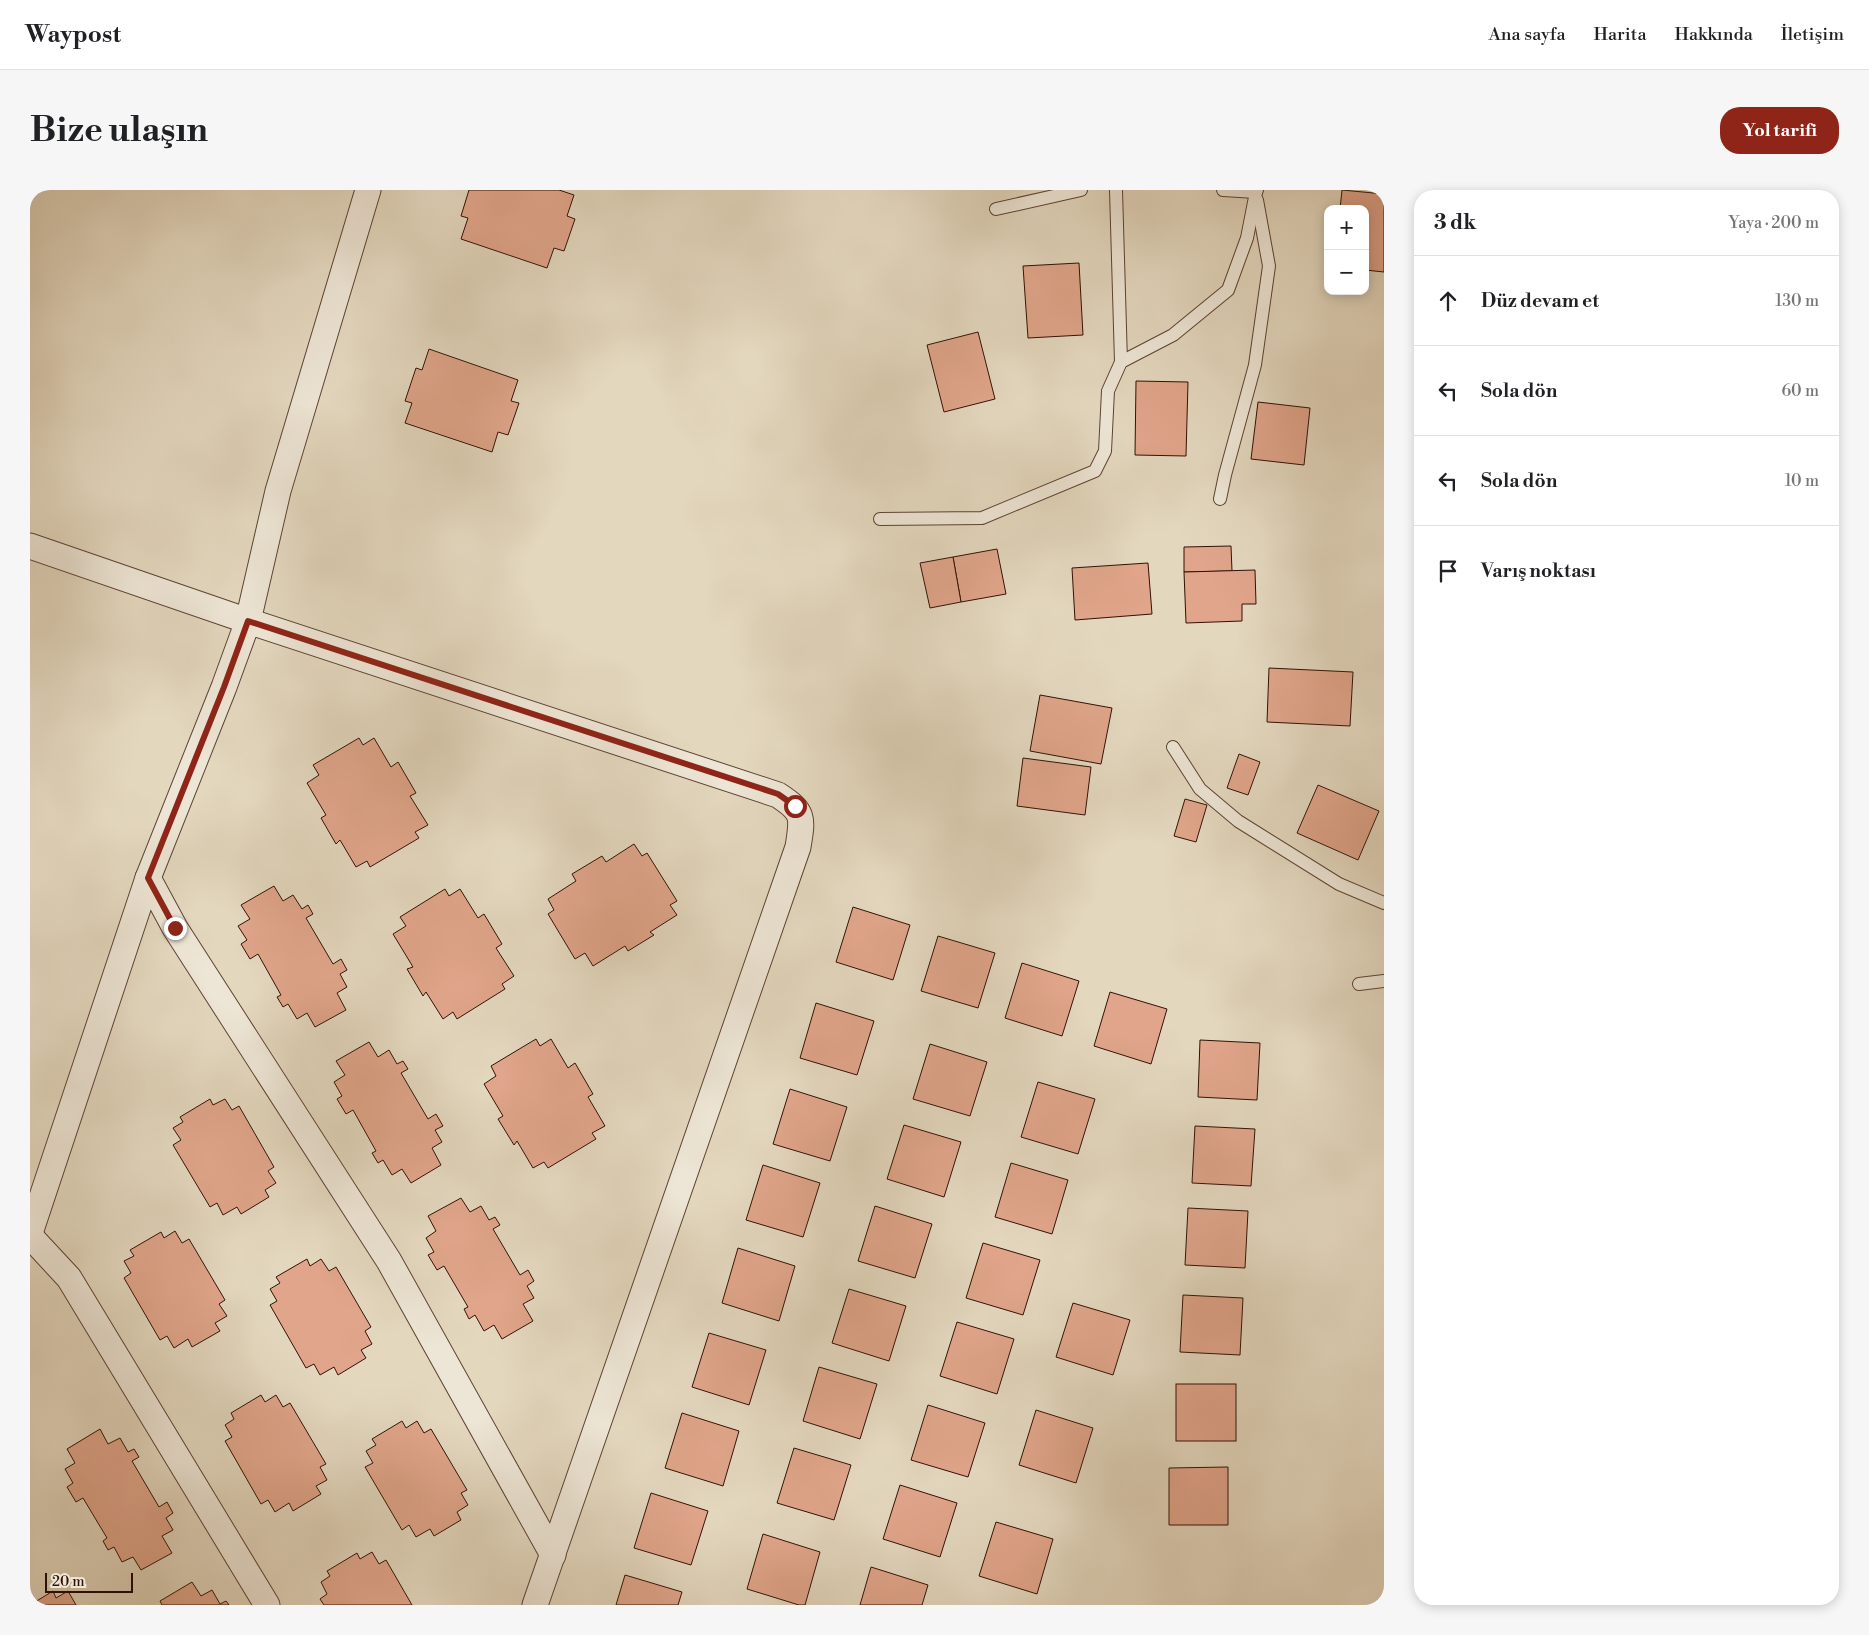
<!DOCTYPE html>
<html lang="tr">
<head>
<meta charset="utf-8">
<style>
  body { margin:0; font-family:"Libre Bodoni",serif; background:#f6f6f6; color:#202124 }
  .controls { position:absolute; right:15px; top:15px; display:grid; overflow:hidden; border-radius:10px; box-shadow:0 2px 12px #0003 }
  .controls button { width:45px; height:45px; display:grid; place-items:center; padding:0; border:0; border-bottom:1px solid #e0e0e0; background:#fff; color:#202124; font:25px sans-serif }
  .scale { position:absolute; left:15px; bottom:12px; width:88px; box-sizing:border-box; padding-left:5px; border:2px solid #321105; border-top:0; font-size:14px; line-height:18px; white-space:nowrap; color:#321105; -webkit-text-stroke:4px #ede5d5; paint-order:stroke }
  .stop { position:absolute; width:15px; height:15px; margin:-11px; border:4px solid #8f2418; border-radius:50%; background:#fff }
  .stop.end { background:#8f2418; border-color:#fff; box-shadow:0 1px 5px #0008 }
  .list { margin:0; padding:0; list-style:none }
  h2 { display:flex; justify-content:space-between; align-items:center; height:65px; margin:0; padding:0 20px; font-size:21px }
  h2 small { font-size:16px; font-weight:400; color:#757577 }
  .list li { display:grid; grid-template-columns:32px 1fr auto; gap:15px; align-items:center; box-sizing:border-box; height:90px; padding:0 20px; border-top:1px solid #e0e0e0 }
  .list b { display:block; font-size:19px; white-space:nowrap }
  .list em { font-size:16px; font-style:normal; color:#757577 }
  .icon { flex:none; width:28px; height:28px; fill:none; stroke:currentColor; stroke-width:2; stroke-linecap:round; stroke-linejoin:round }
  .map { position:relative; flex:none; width:1354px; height:1415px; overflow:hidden; border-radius:20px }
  header { display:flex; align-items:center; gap:30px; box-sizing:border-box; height:70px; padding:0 25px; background:#fff; border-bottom:1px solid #e0e0e0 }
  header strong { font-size:24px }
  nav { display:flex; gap:28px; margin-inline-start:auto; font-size:18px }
  .intro { display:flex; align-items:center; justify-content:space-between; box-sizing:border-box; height:120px; padding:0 30px }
  h1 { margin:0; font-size:35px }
  .button { padding:12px 22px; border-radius:20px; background:#8f2418; color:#fff; font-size:18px; font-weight:700 }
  main { display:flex; gap:30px; padding:0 30px }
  aside { flex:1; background:#fff; border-radius:20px; box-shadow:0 2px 12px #0003 }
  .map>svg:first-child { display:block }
  .building { fill:#e0a58a; stroke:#321105 }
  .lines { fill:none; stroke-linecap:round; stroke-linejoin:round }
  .service-casing { stroke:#5e4233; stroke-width:14 }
  .minor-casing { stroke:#5e4233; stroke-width:27 }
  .service { stroke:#ede5d5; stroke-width:12 }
  .minor { stroke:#ede5d5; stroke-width:25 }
  .route { stroke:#8f2418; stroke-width:6 }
</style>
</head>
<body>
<header>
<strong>Waypost</strong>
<nav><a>Ana sayfa</a><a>Harita</a><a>Hakkında</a><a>İletişim</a></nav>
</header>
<div class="intro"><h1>Bize ulaşın</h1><a class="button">Yol tarifi</a></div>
<main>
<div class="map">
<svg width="1354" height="1415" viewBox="0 0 1354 1415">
  <rect width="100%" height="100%" fill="#e3d7be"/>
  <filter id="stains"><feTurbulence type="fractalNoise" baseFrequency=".004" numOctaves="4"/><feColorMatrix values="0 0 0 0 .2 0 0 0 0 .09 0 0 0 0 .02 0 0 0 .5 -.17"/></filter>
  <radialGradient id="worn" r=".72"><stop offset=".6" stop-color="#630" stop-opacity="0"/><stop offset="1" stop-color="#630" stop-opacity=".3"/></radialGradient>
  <!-- building -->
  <g class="building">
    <path d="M439,0H529L544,5L537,26L545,29L534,61L524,58L517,78L431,49L438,28L431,26Z"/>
    <path d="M1312,0L1354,4V82L1335,80V19H1310Z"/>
    <path d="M1049,73L1053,145L998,148L993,76Z"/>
    <path d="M948,142L965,209L914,222L897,155Z"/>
    <path d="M399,159L488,190L481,211L489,213L478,245L468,242L462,262L375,233L382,213L375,211L386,178L392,180Z"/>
    <path d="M1106,191L1158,192L1156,266L1105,265Z"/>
    <path d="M1228,212L1280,218L1274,275L1221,269Z"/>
    <path d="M1201,356L1202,381L1154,382V357Z"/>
    <path d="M967,359L976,404L931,412L923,367Z"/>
    <path d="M923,367L931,412L900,418L890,373Z"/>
    <path d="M1118,373L1122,424L1045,430L1042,378Z"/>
    <path d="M1225,380L1226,414H1212V431L1156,433L1154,382Z"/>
    <path d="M1239,478L1323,482L1320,536L1237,532Z"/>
    <path d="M1010,505L1082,518L1071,574L1000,561Z"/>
    <path d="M329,548L333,555L344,548L361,577L368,572L386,603L380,606L398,635L385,642L389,648L340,677L337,671L326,677L310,650L306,654L291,628L296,625L277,593L289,585L283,575Z"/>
    <path d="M1209,564L1230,572L1218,605L1197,598Z"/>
    <path d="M993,568L1061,577L1055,625L987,616Z"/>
    <path d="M1288,595L1349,621L1328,670L1267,643Z"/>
    <path d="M1155,609L1177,615L1166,652L1144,646Z"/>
    <path d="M604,654L612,666L617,663L647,711L640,715L647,725L620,742L624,745L598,761L595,756L563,776L555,763L545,769L518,724L524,720L518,709L546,691L542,684L572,666L576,672Z"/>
    <path d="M244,696L253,711L263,705L272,719L278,715L283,724L276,728L303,774L311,769L317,780L310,784L317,797L307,803L316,820L285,837L277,823L267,829L258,814L253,817L247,807L251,805L228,764L220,769L211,754L217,750L208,736L220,729L211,715Z"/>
    <path d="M415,699L419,706L430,699L448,728L454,724L472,754L466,758L484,786L472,794L475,799L427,829L423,822L413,829L396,802L393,806L377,779L383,777L363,744L376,736L370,727Z"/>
    <path d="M823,717L880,735L863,790L806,772Z"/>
    <path d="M908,746L965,763L948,818L891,801Z"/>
    <path d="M992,773L1049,791L1032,846L975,828Z"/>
    <path d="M1080,802L1137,819L1121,874L1064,856Z"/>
    <path d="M786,813L844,831L827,885L770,868Z"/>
    <path d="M506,849L510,856L521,849L538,878L545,873L563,904L558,907L575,936L562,943L566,949L518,978L514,972L503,978L487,951L484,955L468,929L473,926L454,894L466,886L461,876Z"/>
    <path d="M1170,850L1230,853L1227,910L1168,907Z"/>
    <path d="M339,852L348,867L359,860L367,874L373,871L378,879L371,883L398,929L406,924L413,936L405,940L412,952L402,958L411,975L381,993L372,979L362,985L353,970L348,973L342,963L346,961L323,920L316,924L307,909L312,906L304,892L315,885L306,871Z"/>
    <path d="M900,854L957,872L940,926L883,909Z"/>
    <path d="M1008,892L1065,909L1048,964L991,947Z"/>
    <path d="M760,899L817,917L800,971L743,954Z"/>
    <path d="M180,909L183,915L195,909L202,920L209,916L244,977L238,981L246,993L235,1000L239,1007L211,1024L207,1017L193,1025L187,1013L180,1017L143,955L151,950L143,938L153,932L150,927Z"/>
    <path d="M874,935L931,952L914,1007L857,989Z"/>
    <path d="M1165,936L1225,939L1221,996L1162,993Z"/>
    <path d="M981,973L1038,990L1022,1044L965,1027Z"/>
    <path d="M733,975L790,993L773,1047L716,1030Z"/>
    <path d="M431,1008L440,1022L451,1016L459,1030L465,1027L470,1035L463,1039L490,1085L498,1080L504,1091L497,1096L504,1108L493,1114L503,1131L472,1149L464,1135L454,1141L445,1125L439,1129L434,1119L438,1117L414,1076L407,1080L398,1065L404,1062L396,1048L406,1041L398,1026Z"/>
    <path d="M845,1016L902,1034L885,1088L828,1071Z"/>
    <path d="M1158,1018L1218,1021L1215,1078L1155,1075Z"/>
    <path d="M145,1041L152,1053L159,1049L195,1110L189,1114L197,1126L185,1133L190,1141L162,1157L158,1149L144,1158L137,1146L130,1150L94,1088L101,1083L94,1071L104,1066L100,1060L131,1042L134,1048Z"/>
    <path d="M953,1053L1010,1070L993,1125L936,1108Z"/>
    <path d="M708,1058L765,1076L749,1131L692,1113Z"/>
    <path d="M277,1069L280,1076L291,1069L299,1081L306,1077L341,1137L335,1141L342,1154L331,1160L336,1168L308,1185L304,1177L290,1185L284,1174L276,1178L240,1115L247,1111L240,1099L250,1093L246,1087Z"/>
    <path d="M819,1099L876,1116L859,1171L802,1153Z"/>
    <path d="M1153,1105L1213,1108L1210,1165L1150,1162Z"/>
    <path d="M1043,1113L1100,1130L1083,1185L1026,1167Z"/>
    <path d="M927,1132L984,1149L967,1204L910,1186Z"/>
    <path d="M679,1143L736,1160L719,1215L662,1197Z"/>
    <path d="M789,1177L847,1194L830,1249L773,1231Z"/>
    <rect x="1146" y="1194" width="60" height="57"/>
    <path d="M231,1205L235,1212L246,1205L253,1217L260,1213L296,1274L290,1277L297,1290L286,1296L291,1304L263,1321L259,1313L245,1322L238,1310L231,1314L195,1251L202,1247L195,1235L204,1229L201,1223Z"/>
    <path d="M898,1215L955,1233L938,1287L881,1270Z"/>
    <path d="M1006,1220L1063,1238L1046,1293L989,1275Z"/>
    <path d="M652,1223L709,1241L693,1296L635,1278Z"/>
    <path d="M372,1231L376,1238L387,1231L394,1243L401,1239L437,1300L431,1303L438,1315L427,1322L431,1330L404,1346L400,1339L386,1347L379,1335L372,1340L335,1277L343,1273L336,1261L346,1255L342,1249Z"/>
    <path d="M70,1239L78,1254L90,1248L98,1262L104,1259L109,1267L102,1271L129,1317L137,1312L143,1323L136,1328L143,1340L132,1346L142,1363L111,1380L103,1367L92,1372L84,1357L78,1360L73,1351L77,1348L53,1308L46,1312L37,1297L43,1293L35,1279L45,1273L37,1259Z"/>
    <path d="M764,1258L821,1275L804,1330L747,1313Z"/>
    <path d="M1198,1277V1335H1139V1278Z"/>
    <path d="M870,1295L927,1313L910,1367L853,1349Z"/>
    <path d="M621,1303L678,1321L661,1375L604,1358Z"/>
    <path d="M966,1332L1023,1349L1007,1404L949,1386Z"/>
    <path d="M733,1344L790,1362L775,1415H769L717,1399Z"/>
    <path d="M342,1362L349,1374L356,1370L382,1415H294L290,1409L297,1404L291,1392L300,1386L297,1381L327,1363L330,1369Z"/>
    <path d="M841,1377L898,1395L892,1415H830Z"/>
    <path d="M595,1385L652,1402L648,1415H586Z"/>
    <path d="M162,1392L171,1406L182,1400L190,1414L196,1411L199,1415H132L130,1411Z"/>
    <path d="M23,1401L26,1408L38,1401L46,1415H0Z"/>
  </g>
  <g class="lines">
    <defs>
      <g id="service">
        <path d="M1086,0L1091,172"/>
        <path d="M1193,0L1226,2L1227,0"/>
        <path d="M966,19L1051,0"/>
        <path d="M1190,309L1195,285L1225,175L1239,76L1227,10"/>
        <path d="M850,329L952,328L1065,281L1075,261L1078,201L1091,172L1143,145L1198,100L1217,48L1226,2"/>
        <path d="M1143,557L1170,599L1208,631L1309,694L1354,713"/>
        <path d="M1329,794L1354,791"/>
      </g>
      <g id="minor">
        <path d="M0,356L218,431L248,301L338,0"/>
        <path d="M118,688L145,738L359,1071L523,1365"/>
        <path d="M0,1043L118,688L194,497L218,431L748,605C774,622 773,627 768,657L505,1415"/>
        <path d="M0,1046L39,1088L237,1415"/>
      </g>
    </defs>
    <!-- service casing -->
    <use href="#service" class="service-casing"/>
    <!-- minor casing -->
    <use href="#minor" class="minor-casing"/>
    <!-- service -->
    <use href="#service" class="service"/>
    <!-- minor -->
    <use href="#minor" class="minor"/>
  </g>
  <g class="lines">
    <!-- route -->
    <path class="route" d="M145,738L118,688L194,497L218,431L748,604L765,616"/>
  </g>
  <rect width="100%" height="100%" filter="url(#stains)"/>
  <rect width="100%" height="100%" fill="url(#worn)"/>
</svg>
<div class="controls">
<button>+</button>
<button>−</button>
</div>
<div class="scale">20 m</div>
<div class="stop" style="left:765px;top:616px"></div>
<div class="stop end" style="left:145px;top:738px"></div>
</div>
<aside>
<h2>3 dk<small>Yaya · 200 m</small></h2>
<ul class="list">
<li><svg class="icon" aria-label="ahead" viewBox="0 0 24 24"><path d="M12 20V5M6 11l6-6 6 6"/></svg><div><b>Düz devam et</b></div><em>130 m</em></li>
<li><svg class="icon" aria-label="left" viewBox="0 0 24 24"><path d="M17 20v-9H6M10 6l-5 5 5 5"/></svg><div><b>Sola dön</b></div><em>60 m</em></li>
<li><svg class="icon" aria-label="left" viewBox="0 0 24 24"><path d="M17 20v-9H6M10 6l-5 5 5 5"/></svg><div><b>Sola dön</b></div><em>10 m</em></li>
<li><svg class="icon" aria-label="arrive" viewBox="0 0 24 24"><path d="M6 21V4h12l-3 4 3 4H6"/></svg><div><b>Varış noktası</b></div></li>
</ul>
</aside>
</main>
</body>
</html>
